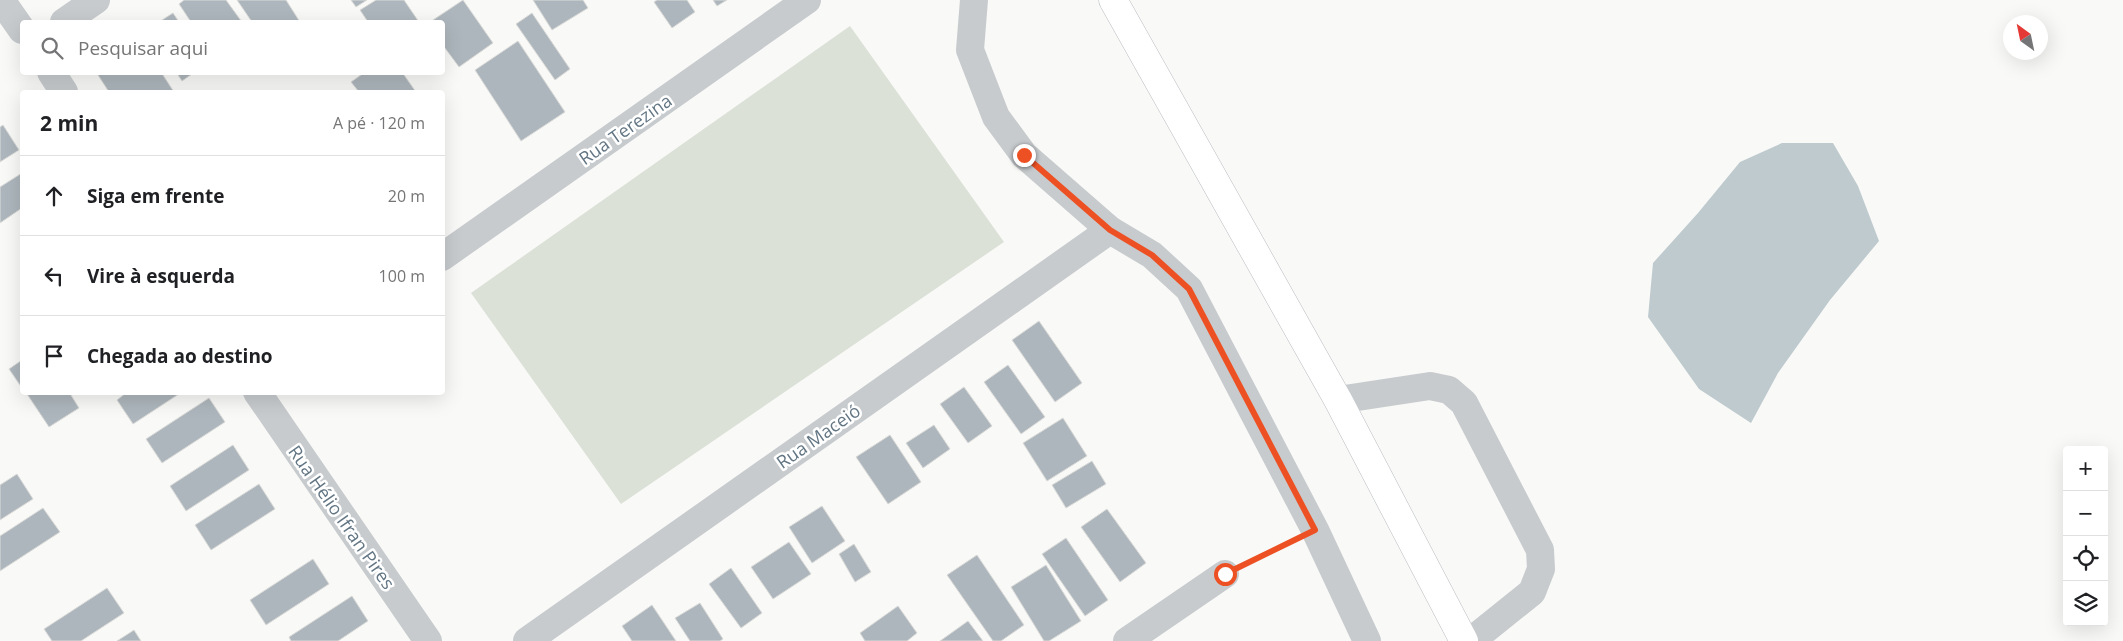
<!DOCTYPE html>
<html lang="pt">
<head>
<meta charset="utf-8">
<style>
  body { margin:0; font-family:"Open Sans",sans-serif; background:#f2f2f2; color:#202124 }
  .controls { position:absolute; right:15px; bottom:15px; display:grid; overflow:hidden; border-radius:5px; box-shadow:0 5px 20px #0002 }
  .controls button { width:45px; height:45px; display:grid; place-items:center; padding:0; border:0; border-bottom:1px solid #e0e0e0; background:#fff; color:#202124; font:25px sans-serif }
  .compass { position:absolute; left:2003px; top:15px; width:45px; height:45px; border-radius:50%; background:#fff; box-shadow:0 5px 20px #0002; rotate:327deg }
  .stop { position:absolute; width:15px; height:15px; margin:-11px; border:4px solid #ed5123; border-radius:50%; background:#fff }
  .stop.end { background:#ed5123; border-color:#fff; box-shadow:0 1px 5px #0008 }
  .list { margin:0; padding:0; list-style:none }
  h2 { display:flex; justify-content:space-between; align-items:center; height:65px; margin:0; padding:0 20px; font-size:21px }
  h2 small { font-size:16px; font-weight:400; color:#757577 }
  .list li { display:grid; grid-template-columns:32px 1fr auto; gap:15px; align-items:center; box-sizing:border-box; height:80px; padding:0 20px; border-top:1px solid #e0e0e0 }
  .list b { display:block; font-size:19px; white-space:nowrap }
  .list em { font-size:16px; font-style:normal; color:#757577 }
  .icon { flex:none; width:28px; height:28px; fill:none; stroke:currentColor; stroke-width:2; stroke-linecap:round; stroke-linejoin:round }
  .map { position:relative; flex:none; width:2123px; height:641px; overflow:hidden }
  .search { position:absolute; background:#fff; box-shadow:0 5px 20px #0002; left:20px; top:20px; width:425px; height:55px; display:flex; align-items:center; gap:12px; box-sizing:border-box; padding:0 18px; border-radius:5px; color:#757577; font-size:19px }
  .panel { position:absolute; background:#fff; box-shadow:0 5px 20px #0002; left:20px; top:90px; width:425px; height:305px; border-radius:5px }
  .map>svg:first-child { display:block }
  .green { fill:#dbe1d7 }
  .water { fill:#becace }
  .building { fill:#adb6bc; stroke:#dbdbd9 }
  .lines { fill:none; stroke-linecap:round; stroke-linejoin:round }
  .major-casing { stroke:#babec2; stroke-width:29 }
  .path { stroke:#c0c3c5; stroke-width:3; stroke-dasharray:2.5 2.5; stroke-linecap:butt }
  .minor { stroke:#c7cbce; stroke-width:28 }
  .major { stroke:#fff; stroke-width:28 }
  .route { stroke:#ed5123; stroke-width:6 }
  .labels { text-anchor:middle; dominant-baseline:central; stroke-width:5; stroke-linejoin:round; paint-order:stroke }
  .street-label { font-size:18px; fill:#627583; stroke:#fff }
</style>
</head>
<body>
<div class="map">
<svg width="2123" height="641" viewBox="0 0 2123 641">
  <rect width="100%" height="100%" fill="#f9f9f7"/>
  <!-- green -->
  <path class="green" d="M850,26L1004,242L621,504L471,293Z"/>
  <!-- water -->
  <path class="water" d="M1782,143H1833L1858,186L1879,241L1830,300L1778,373L1751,423L1699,389L1648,317L1653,263L1698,213L1740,162Z"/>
  <!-- building -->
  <g class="building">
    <path d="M184,0H226L242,22H191L179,4Z"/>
    <path d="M237,0H286L300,22H252Z"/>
    <path d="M351,0H367L356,7Z"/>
    <path d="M376,0H404L419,22H368L360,10Z"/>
    <path d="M463,0L493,43L459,67L442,44V22H430Z"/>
    <path d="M533,0H583L588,8L552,30Z"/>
    <path d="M657,0H687L695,12L672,28L654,2Z"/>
    <path d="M713,0H727L717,6Z"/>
    <path d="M173,13L179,22H159Z"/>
    <path d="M532,13L570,69L555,80L516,24Z"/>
    <path d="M518,41L565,112L521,141L475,70Z"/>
    <path d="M96,72H161L174,92H109Z"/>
    <path d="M176,72H195L182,81Z"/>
    <path d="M365,72H402L416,92H359L351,82Z"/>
    <path d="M3,125L19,150L0,162V127Z"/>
    <path d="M22,173V208L0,223V187Z"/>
    <path d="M1039,321L1082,383L1055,402L1012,340Z"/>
    <path d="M22,360V388L9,369Z"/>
    <path d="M1008,365L1045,417L1021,434L984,382Z"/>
    <path d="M964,387L992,426L968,443L940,404Z"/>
    <path d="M30,392H69L79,408L49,427L27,394Z"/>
    <path d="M127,392H182L133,424L117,400Z"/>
    <path d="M209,398L225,422L162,463L146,439Z"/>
    <path d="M1063,418L1087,456L1047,481L1023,443Z"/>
    <path d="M934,425L950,449L923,468L906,443Z"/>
    <path d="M890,435L921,482L888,504L856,457Z"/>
    <path d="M233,445L249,470L186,511L170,486Z"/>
    <path d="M1092,461L1106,484L1066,508L1052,485Z"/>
    <path d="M17,474L33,499L0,520V485Z"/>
    <path d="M259,484L275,509L211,550L195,525Z"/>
    <path d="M822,506L845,541L812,563L789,527Z"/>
    <path d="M43,508L60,532L0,571V536Z"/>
    <path d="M1107,509L1146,563L1120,582L1081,527Z"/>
    <path d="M1066,538L1108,600L1085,616L1042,554Z"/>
    <path d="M789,542L811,574L773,599L751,567Z"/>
    <path d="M854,544L871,572L855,582L839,554Z"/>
    <path d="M977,555L1024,625L1001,641H993L947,575Z"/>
    <path d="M313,559L329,584L266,625L250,600Z"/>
    <path d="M1046,565L1081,621L1049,641H1044L1011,587Z"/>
    <path d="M731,568L762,613L741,628L709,584Z"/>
    <path d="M107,588L124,613L81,641H52L44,629Z"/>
    <path d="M352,596L368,621L338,641H291L289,637Z"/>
    <path d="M700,603L723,639L720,641H690L675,618Z"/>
    <path d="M652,605L676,641H632L622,626Z"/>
    <path d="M898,606L917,633L907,641H865L860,633Z"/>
    <path d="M968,621L983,641H940Z"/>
    <path d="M134,630L141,641H117Z"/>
  </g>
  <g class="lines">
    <defs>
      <path id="major" d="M1113,0L1338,400L1464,641"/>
    </defs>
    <!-- major casing -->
    <use href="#major" class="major-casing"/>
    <!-- path -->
    <path class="path" d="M1252,561L1287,543"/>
    <!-- minor -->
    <g class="minor">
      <path d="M1,0L22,30"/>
      <path d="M974,0L970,50L996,117L1024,155L1110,230L1152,255L1189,289L1315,530L1367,641"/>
      <path d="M64,22L96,0"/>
      <path d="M51,72L64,92"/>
      <path d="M442,257L807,0"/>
      <path d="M257,392L428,641"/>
      <path d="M1338,400L1430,386L1449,390L1464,403L1540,550L1541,569L1532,592L1471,641"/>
      <path d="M527,641L1110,230"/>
      <path d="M1127,641L1225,574"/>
    </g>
    <!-- major -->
    <use href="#major" class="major"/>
  </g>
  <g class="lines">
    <!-- route -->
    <path class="route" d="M1024,155L1110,230L1152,255L1189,289L1315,530L1225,574"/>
  </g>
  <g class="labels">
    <!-- street labels -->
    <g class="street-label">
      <text transform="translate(625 129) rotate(-35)">Rua Terezina</text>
      <text transform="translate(818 436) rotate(-35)">Rua Maceió</text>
      <text transform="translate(342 517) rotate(55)">Rua Hélio Ifran Pires</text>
    </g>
  </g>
</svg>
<div class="controls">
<button>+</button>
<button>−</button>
<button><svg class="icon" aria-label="locate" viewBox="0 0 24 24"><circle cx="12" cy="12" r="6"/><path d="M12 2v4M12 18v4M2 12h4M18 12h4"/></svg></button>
<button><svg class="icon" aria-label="layers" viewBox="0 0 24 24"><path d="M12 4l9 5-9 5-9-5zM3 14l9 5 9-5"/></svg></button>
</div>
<svg class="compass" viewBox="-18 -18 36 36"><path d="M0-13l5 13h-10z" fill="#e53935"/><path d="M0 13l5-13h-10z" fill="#757577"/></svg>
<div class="stop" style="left:1225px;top:574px"></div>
<div class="stop end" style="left:1024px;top:155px"></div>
<div class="search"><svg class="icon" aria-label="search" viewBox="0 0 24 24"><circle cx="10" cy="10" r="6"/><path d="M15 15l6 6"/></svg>Pesquisar aqui</div>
<section class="panel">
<h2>2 min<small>A pé · 120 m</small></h2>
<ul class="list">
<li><svg class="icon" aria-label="ahead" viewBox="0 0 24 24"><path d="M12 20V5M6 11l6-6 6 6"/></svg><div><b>Siga em frente</b></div><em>20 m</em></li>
<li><svg class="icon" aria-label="left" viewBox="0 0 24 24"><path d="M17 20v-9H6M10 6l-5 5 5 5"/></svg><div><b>Vire à esquerda</b></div><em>100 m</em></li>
<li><svg class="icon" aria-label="arrive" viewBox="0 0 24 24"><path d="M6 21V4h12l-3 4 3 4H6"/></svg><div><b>Chegada ao destino</b></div></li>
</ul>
</section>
</div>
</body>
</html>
